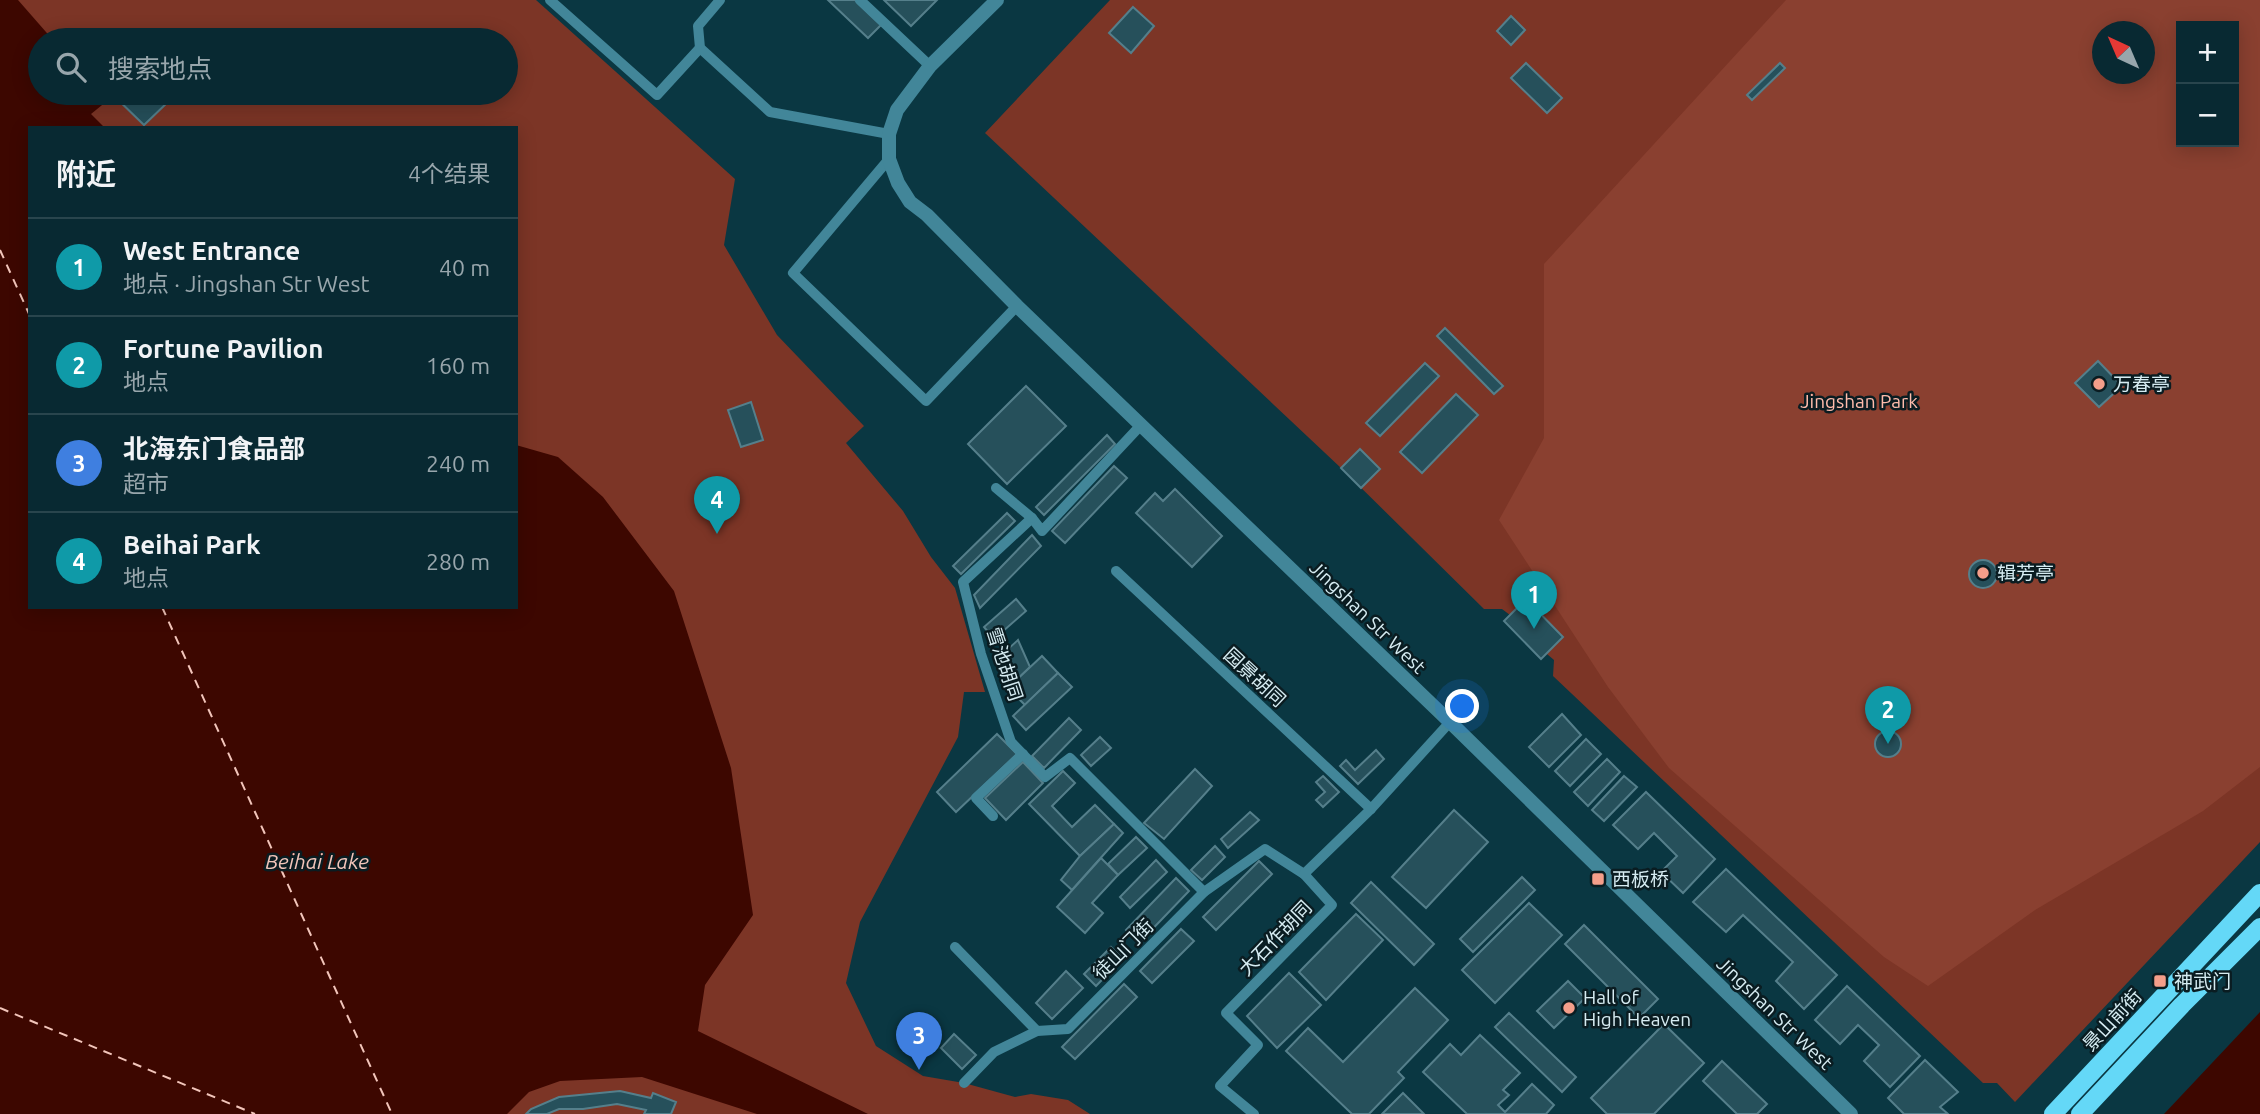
<!DOCTYPE html>
<html lang="zh">
<head>
<meta charset="utf-8">
<style>
  body { margin:0; font-family:Ubuntu,"Noto Sans SC",sans-serif; background:#16353e; color:#f1f3f6 }
  .controls { position:absolute; right:21px; top:21px; display:grid; overflow:hidden; border-radius:0px; box-shadow:0 4px 18px #0003 }
  .controls button { width:63px; height:63px; display:grid; place-items:center; padding:0; border:0; border-bottom:2px solid #29454d; background:#082932; color:#f1f3f6; font:35px sans-serif }
  .compass { position:absolute; left:2092px; top:21px; width:63px; height:63px; border-radius:50%; background:#082932; box-shadow:0 4px 18px #0003; rotate:316deg }
  .you { position:absolute; left:1463px; top:707px; width:24px; height:24px; margin:-18px; border:5px solid #fff; border-radius:50%; background:#1a73e8; box-shadow:0 0 0 10px #1a73e833 }
  .badge { display:grid; place-items:center; width:46px; height:46px; border-radius:50%; background:#8bbbb9; color:#fff; font-size:23px; font-weight:700 }
  .pin { position:absolute; translate:-50% -58px; filter:drop-shadow(0 2px 4px #0008) }
  .pin::after { content:''; position:absolute; top:37px; width:24px; height:21px; background:inherit; clip-path:polygon(0 0,100% 0,50% 100%) }
  .list { margin:0; padding:0; list-style:none }
  h2 { display:flex; justify-content:space-between; align-items:center; height:91px; margin:0; padding:0 28px; font-size:30px }
  h2 small { font-size:23px; font-weight:400; color:#98a6ac }
  .list li { display:grid; grid-template-columns:46px 1fr auto; gap:21px; align-items:center; box-sizing:border-box; height:98px; padding:0 28px; border-top:2px solid #29454d }
  .list b { display:block; font-size:26px; white-space:nowrap }
  .list p { margin:0; font-size:23px; white-space:nowrap; color:#98a6ac }
  .list em { font-size:23px; font-style:normal; color:#98a6ac }
  .icon { flex:none; width:38px; height:38px; fill:none; stroke:currentColor; stroke-width:2; stroke-linecap:round; stroke-linejoin:round }
  .map { position:relative; flex:none; width:2260px; height:1114px; overflow:hidden }
  .search { position:absolute; background:#082932; box-shadow:0 4px 18px #0003; left:28px; top:28px; width:490px; height:77px; display:flex; align-items:center; gap:18px; box-sizing:border-box; padding:0 24px; border-radius:38px; color:#98a6ac; font-size:26px }
  .panel { position:absolute; background:#082932; box-shadow:0 4px 18px #0003; left:28px; top:126px; width:490px; height:483px; border-radius:0px }
  .map>svg:first-child { display:block }
  .green { fill:#7c3526; fill-rule:evenodd }
  .forest { fill:#8a4030; fill-rule:evenodd }
  .water { fill:#3d0700 }
  .lines { fill:none; stroke-linecap:round; stroke-linejoin:round }
  .ferry { stroke:#f2c5ba; stroke-width:2; stroke-dasharray:9 7; stroke-linecap:butt }
  .building { fill:#26505b; stroke:#557f8b; stroke-width:2 }
  .service { stroke:#428699; stroke-width:10 }
  .tertiary { stroke:#428699; stroke-width:14 }
  .primary { stroke:#64d8f7; stroke-width:18 }
  .poi-dot { fill:#f49e8a; stroke:#0a1c21; stroke-width:2.5 }
  .labels { text-anchor:middle; dominant-baseline:central; stroke-width:5; stroke-linejoin:round; paint-order:stroke }
  .poi-label { font-size:19px; fill:#d6ecf2; stroke:#0a1c21; text-anchor:start }
  .park-label { font-size:19px; fill:#ffbcac; stroke:#0a1c21 }
  .street-label { font-size:19px; fill:#d6ecf2; stroke:#0a1c21 }
  .water-label { font-size:21px; font-style:italic; fill:#f2c5ba; stroke:#0a1c21 }
</style>
</head>
<body>
<div class="map">
<svg width="2260" height="1114" viewBox="0 0 2260 1114">
  <rect width="100%" height="100%" fill="#0a3742"/>
  <!-- green -->
  <g class="green">
    <path d="M0,0H536L735,179L724,245L777,335L864,426L846,443L903,511L931,557L955,588L985,692H964L958,737L860,922L846,983L876,1046L923,1076L964,1083L1015,1097L1031,1094L1068,1100L1090,1114H0ZM40,40H506V93H40ZM30,128H516V607H30Z"/>
    <path d="M1110,0H2260V842L2015,1102L1997,1083H1983L1553,676L1554,660L1547,654L1541,659L1504,621L1510,615L1502,609H1484L1341,468L985,133ZM2181,26H2234V142H2181ZM2102,32H2144V74H2102Z"/>
  </g>
  <!-- forest -->
  <path class="forest" d="M1786,0H2260V767L2203,811L2035,910L1928,986L1884,957L1669,768L1608,687L1499,520L1544,438V264ZM2181,26H2234V142H2181ZM2102,32H2144V74H2102Z"/>
  <!-- water -->
  <g class="water">
    <path d="M0,0H18L53,40H40V93H100L107,101L91,114L105,128H30V607H516V445L558,457L603,497L674,591L731,768L753,915L705,985L698,1031L868,1114H757L642,1077L560,1081L529,1092L507,1114H0Z"/>
    <path d="M2260,1012V1114H2164Z"/>
  </g>
  <g class="lines">
    <!-- ferry -->
    <g class="ferry">
      <path d="M0,250L30,316"/>
      <path d="M162,607L392,1114"/>
      <path d="M0,1008L255,1114"/>
    </g>
  </g>
  <!-- building -->
  <g class="building">
    <path d="M828,0H855L881,25L868,38Z"/>
    <path d="M884,0H937L911,26Z"/>
    <path d="M1133,7L1154,26L1131,53L1109,33Z"/>
    <path d="M1511,16L1525,30L1511,45L1497,31Z"/>
    <path d="M1526,63L1562,98L1547,113L1511,78Z"/>
    <path d="M1780,63L1785,68L1752,100L1747,95Z"/>
    <path d="M111,93H162L170,100L144,125Z"/>
    <path d="M1445,328L1503,386L1494,394L1437,336Z"/>
    <path d="M2098,361L2122,386L2099,407L2075,383Z"/>
    <path d="M1425,363L1439,376L1380,436L1366,423Z"/>
    <path d="M1026,386L1066,426L1007,484L968,444Z"/>
    <path d="M1456,394L1478,415L1422,473L1400,452Z"/>
    <path d="M751,402L763,440L741,447L728,410Z"/>
    <path d="M1107,435L1115,444L1044,515L1036,507Z"/>
    <path d="M1360,449L1380,469L1361,488L1341,468Z"/>
    <path d="M1114,466L1127,478L1065,543L1052,531Z"/>
    <path d="M1175,489L1222,536L1192,567L1136,513L1155,493L1163,501Z"/>
    <path d="M1007,513L1015,521L961,574L953,566Z"/>
    <path d="M1032,535L1041,546L980,608L974,595Z"/>
    <circle cx="1983" cy="574" r="14"/>
    <path d="M1016,599L1026,611L994,639L984,627Z"/>
    <path d="M1526,599L1563,637L1541,659L1504,621Z"/>
    <path d="M1018,640L1030,667L1008,688L995,661Z"/>
    <path d="M1042,656L1058,673L1025,705L1008,688Z"/>
    <path d="M1058,673L1072,687L1026,730L1013,716Z"/>
    <path d="M1562,714L1581,735L1549,767L1529,747Z"/>
    <path d="M1069,718L1081,730L1044,768L1032,756Z"/>
    <circle cx="1888" cy="744" r="13"/>
    <path d="M997,734L1017,754L956,812L937,792Z"/>
    <path d="M1100,737L1111,748L1091,766L1081,755Z"/>
    <path d="M1586,739L1601,754L1570,786L1555,771Z"/>
    <path d="M1376,750L1384,759L1358,784L1340,766L1346,760L1355,770Z"/>
    <path d="M1607,759L1620,772L1588,806L1574,792Z"/>
    <path d="M1023,762L1043,783L1006,820L985,798Z"/>
    <path d="M1195,769L1212,786L1164,839L1144,823Z"/>
    <path d="M1063,771L1075,783L1052,806L1072,827L1095,805L1114,824L1080,856L1029,804Z"/>
    <path d="M1323,776L1339,792L1323,807L1316,800L1325,792L1316,782Z"/>
    <path d="M1624,776L1637,787L1604,821L1592,810Z"/>
    <path d="M1646,792L1715,859L1683,893L1661,872L1677,856L1654,833L1638,849L1613,825Z"/>
    <path d="M1454,810L1488,842L1426,908L1392,877Z"/>
    <path d="M1250,812L1259,820L1228,848L1221,839Z"/>
    <path d="M1114,824L1123,833L1072,890L1061,880L1080,856Z"/>
    <path d="M1136,837L1147,848L1118,875L1108,864Z"/>
    <path d="M1215,846L1225,857L1202,880L1191,870Z"/>
    <path d="M1101,858L1118,875L1092,903L1103,913L1085,933L1057,907Z"/>
    <path d="M1156,860L1167,872L1130,908L1120,897Z"/>
    <path d="M1259,861L1272,874L1216,930L1203,917Z"/>
    <path d="M1726,869L1837,975L1804,1009L1776,981L1793,962L1743,915L1726,932L1693,902Z"/>
    <path d="M1522,877L1535,890L1473,952L1460,939Z"/>
    <path d="M1176,878L1189,891L1139,943L1126,930Z"/>
    <path d="M1371,882L1434,944L1414,965L1351,903Z"/>
    <path d="M1529,903L1562,935L1495,1003L1462,970Z"/>
    <path d="M1356,914L1383,940L1326,1000L1299,972Z"/>
    <path d="M1584,925L1658,999L1639,1018L1565,944Z"/>
    <path d="M1181,929L1194,941L1152,983L1140,971Z"/>
    <path d="M1111,947L1123,958L1096,986L1084,974Z"/>
    <path d="M1066,971L1083,988L1052,1019L1036,1003Z"/>
    <path d="M1289,973L1321,1005L1277,1048L1247,1016Z"/>
    <path d="M1568,981L1585,998L1554,1028L1537,1011Z"/>
    <path d="M1124,984L1137,997L1075,1059L1062,1047Z"/>
    <path d="M1847,986L1920,1056L1890,1087L1864,1061L1879,1045L1858,1025L1840,1044L1815,1020Z"/>
    <path d="M1415,988L1448,1020L1398,1072L1404,1078L1369,1114H1352L1286,1051L1308,1028L1343,1062Z"/>
    <path d="M1509,1013L1576,1077L1562,1092L1495,1027Z"/>
    <path d="M1664,1024L1704,1063L1654,1114H1607L1591,1098Z"/>
    <path d="M954,1034L976,1055L962,1069L941,1048Z"/>
    <path d="M1480,1035L1520,1073L1503,1090L1509,1095L1498,1105L1505,1112L1532,1084L1554,1105L1546,1114H1467L1423,1072L1450,1044L1461,1055Z"/>
    <path d="M1925,1060L1958,1092L1940,1107L1948,1114H1904L1888,1098Z"/>
    <path d="M1722,1061L1767,1104L1757,1114H1737L1703,1081Z"/>
    <path d="M620,1091L651,1098L653,1093L676,1102L671,1114H644L646,1110L617,1104L583,1109H559L547,1114H526L531,1109L559,1097Z"/>
    <path d="M1403,1093L1424,1114H1382Z"/>
  </g>
  <g class="lines">
    <!-- service -->
    <g class="service">
      <path d="M550,0L657,95L700,48"/>
      <path d="M720,0L698,26L700,48L770,112L889,134"/>
      <path d="M860,0L930,66"/>
      <path d="M889,159L793,273L926,401L1017,306"/>
      <path d="M1141,425L1042,531L1032,518L963,582L981,654L1011,742L1045,777L1070,758L1204,892"/>
      <path d="M996,488L1032,518"/>
      <path d="M1116,571L1371,809"/>
      <path d="M993,816L976,798L1023,754"/>
      <path d="M955,947L1037,1031"/>
      <path d="M964,1083L994,1052L1037,1031L1068,1029L1204,892L1265,849L1304,874"/>
      <path d="M1254,1114L1220,1086L1258,1045L1226,1013L1332,905L1304,874L1371,809L1450,722"/>
    </g>
    <!-- tertiary -->
    <path class="tertiary" d="M997,0L930,66L897,110L889,134V159L898,183L910,202L927,215L1017,306L1450,722L1851,1114"/>
    <!-- primary -->
    <g class="primary">
      <path d="M2053,1114L2260,893"/>
      <path d="M2080,1114L2182,1005L2260,927"/>
    </g>
  </g>
  <!-- markers -->
  <g class="poi-dot">
    <circle cx="2099" cy="384" r="7"/>
    <circle cx="1983" cy="573" r="7"/>
    <rect x="1591" y="872" width="14" height="14" rx="3.5"/>
    <rect x="2153" y="974" width="14" height="14" rx="3.5"/>
    <circle cx="1569" cy="1008" r="7"/>
  </g>
  <g class="labels">
    <!-- poi labels -->
    <g class="poi-label">
      <text x="2113" y="384">万春亭</text>
      <text x="1997" y="573">辑芳亭</text>
      <text x="1612" y="879">西板桥</text>
      <text x="2174" y="981">神武门</text>
      <text x="1583" y="997">Hall of<tspan x="1583" dy="22">High Heaven</tspan></text>
    </g>
    <!-- park labels -->
    <g class="park-label">
      <text x="1859" y="401">Jingshan Park</text>
    </g>
    <!-- street labels -->
    <g class="street-label">
      <text transform="translate(1368 617) rotate(44)">Jingshan Str West</text>
      <text transform="translate(1005 664) rotate(72)">雪池胡同</text>
      <text transform="translate(1255 677) rotate(43)">园景胡同</text>
      <text transform="translate(1275 938) rotate(-46)">大石作胡同</text>
      <text transform="translate(1123 949) rotate(-45)">徒山门街</text>
      <text transform="translate(1775 1013) rotate(44)">Jingshan Str West</text>
      <text transform="translate(2112 1020) rotate(-47)">景山前街</text>
    </g>
    <!-- water labels -->
    <g class="water-label">
      <text x="317" y="861">Beihai Lake</text>
    </g>
  </g>
</svg>
<div class="controls">
<button>+</button>
<button>−</button>
</div>
<svg class="compass" viewBox="-18 -18 36 36"><path d="M0-13l5 13h-10z" fill="#e53935"/><path d="M0 13l5-13h-10z" fill="#98a6ac"/></svg>
<div class="you"></div>
<div class="pin badge" style="left:1534px;top:629px;background:#0f9aa8">1</div>
<div class="pin badge" style="left:1888px;top:744px;background:#0f9aa8">2</div>
<div class="pin badge" style="left:919px;top:1070px;background:#3f7fe0">3</div>
<div class="pin badge" style="left:717px;top:534px;background:#0f9aa8">4</div>
<div class="search"><svg class="icon" aria-label="search" viewBox="0 0 24 24"><circle cx="10" cy="10" r="6"/><path d="M15 15l6 6"/></svg>搜索地点</div>
<section class="panel">
<h2>附近<small>4个结果</small></h2>
<ul class="list">
<li><span class="badge" style="background:#0f9aa8">1</span><div><b>West Entrance</b><p>地点 · Jingshan Str West</p></div><em>40 m</em></li>
<li><span class="badge" style="background:#0f9aa8">2</span><div><b>Fortune Pavilion</b><p>地点</p></div><em>160 m</em></li>
<li><span class="badge" style="background:#3f7fe0">3</span><div><b>北海东门食品部</b><p>超市</p></div><em>240 m</em></li>
<li><span class="badge" style="background:#0f9aa8">4</span><div><b>Beihai Park</b><p>地点</p></div><em>280 m</em></li>
</ul>
</section>
</div>
</body>
</html>
